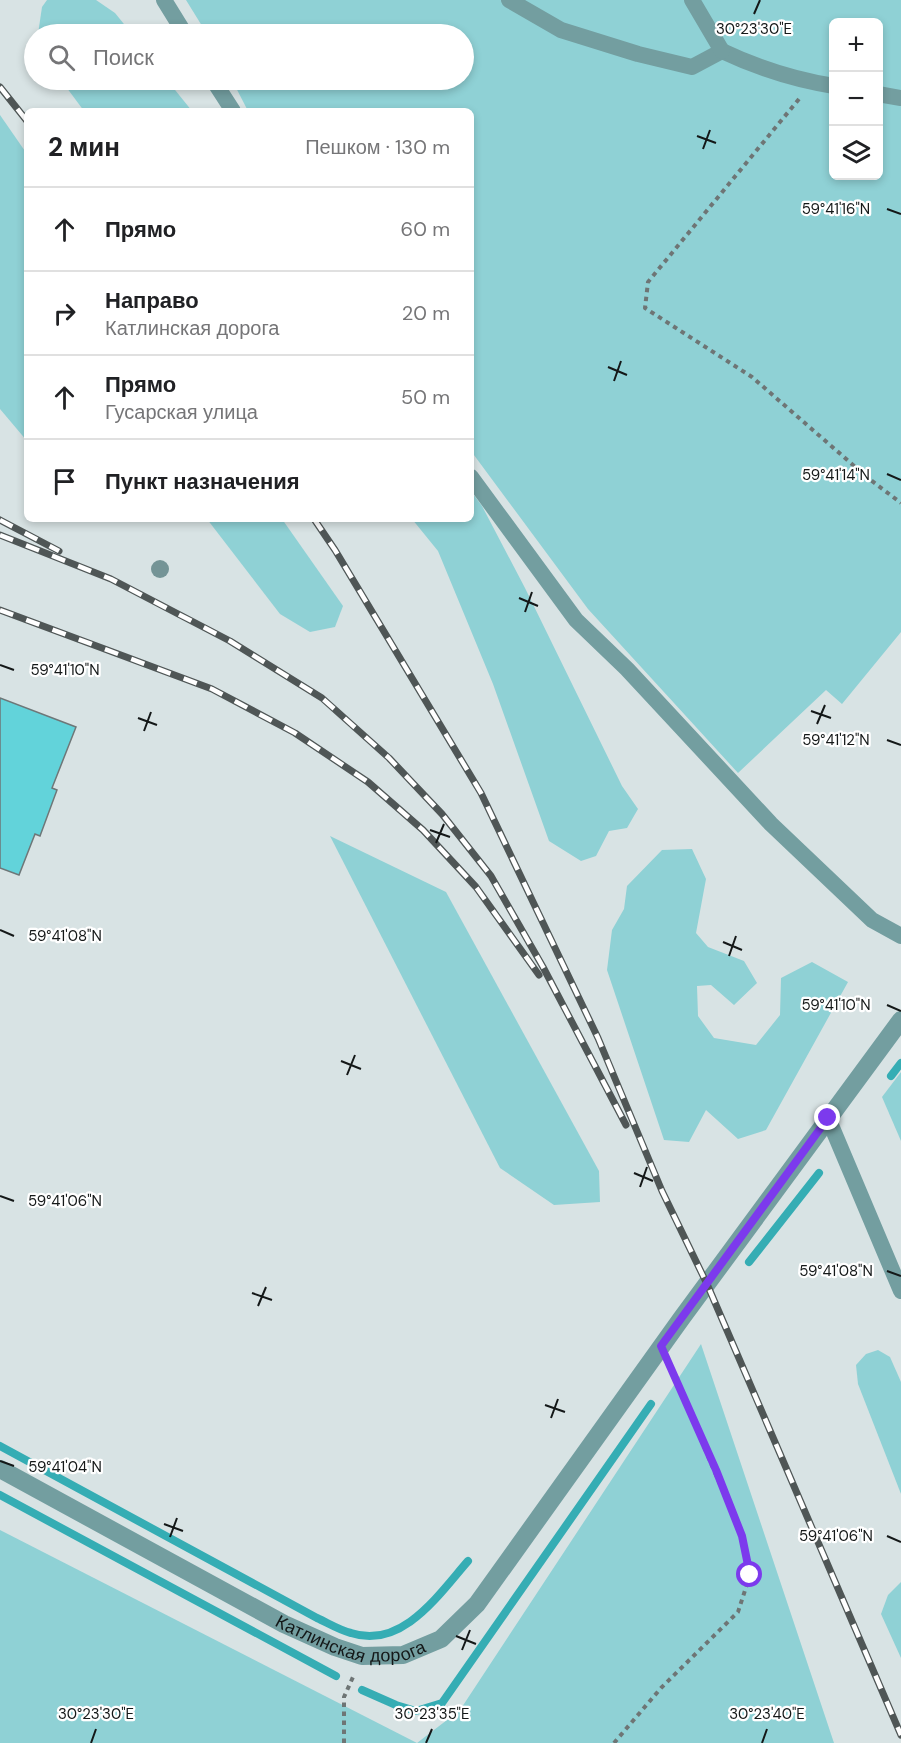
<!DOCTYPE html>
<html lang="ru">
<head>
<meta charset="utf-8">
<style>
  body { margin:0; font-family:"DM Sans",sans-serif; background:#f6f6f6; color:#202124 }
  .controls { position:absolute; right:18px; top:18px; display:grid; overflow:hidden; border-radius:9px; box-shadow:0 3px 9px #0003 }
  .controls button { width:54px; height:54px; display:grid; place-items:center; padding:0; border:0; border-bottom:2px solid #e0e0e0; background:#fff; color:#202124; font:30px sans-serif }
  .stop { position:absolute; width:18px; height:18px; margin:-14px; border:4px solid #7c3aed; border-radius:50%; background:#fff }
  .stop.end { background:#7c3aed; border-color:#fff; box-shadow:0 2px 6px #0008 }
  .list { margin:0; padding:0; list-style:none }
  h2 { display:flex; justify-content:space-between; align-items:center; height:78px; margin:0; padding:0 24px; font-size:26px }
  h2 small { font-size:20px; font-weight:400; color:#757577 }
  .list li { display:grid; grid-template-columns:39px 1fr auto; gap:18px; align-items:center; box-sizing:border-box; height:84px; padding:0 24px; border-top:2px solid #e0e0e0 }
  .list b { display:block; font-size:22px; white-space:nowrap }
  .list p { margin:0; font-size:20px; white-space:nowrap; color:#757577 }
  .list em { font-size:20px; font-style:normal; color:#757577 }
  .icon { flex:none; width:33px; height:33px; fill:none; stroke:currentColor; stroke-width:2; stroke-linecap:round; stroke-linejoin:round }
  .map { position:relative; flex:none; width:901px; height:1743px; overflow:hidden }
  .search { position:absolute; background:#fff; box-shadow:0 3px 9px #0003; left:24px; top:24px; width:450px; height:66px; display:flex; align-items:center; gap:15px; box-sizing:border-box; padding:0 21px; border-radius:33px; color:#757577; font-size:22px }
  .panel { position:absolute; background:#fff; box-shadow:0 3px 9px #0003; left:24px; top:108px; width:450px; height:414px; border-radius:9px }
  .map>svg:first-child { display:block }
  .green { fill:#8fd1d5; fill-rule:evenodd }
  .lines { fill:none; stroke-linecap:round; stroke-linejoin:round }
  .stream { stroke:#35adb4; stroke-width:8 }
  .building { fill:#62d3da; stroke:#6e7778; stroke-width:1.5 }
  .path { stroke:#6e7575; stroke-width:4; stroke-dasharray:4.5 4.5; stroke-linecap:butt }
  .lane { stroke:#739ea0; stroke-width:16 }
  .street { stroke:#739ea0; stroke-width:18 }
  .rail-casing { stroke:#4f5656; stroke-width:7 }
  .rail { stroke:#fff; stroke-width:4.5; stroke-dasharray:14; stroke-linecap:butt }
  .tree { fill:#749496 }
  .route { stroke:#7c3aed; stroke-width:8 }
  .ticks { fill:none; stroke:#141818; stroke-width:2 }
  .labels { text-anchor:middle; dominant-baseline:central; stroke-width:4.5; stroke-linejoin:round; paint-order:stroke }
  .street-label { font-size:18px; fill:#141818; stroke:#fff }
  .ticks-label { font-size:15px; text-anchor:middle; fill:#141818; stroke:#fff; stroke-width:4.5; stroke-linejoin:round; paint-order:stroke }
</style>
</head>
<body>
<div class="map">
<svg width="901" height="1743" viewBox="0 0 901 1743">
  <rect width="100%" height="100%" fill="#d8e3e4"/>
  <!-- green -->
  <g class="green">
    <path d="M47,0H96L115,13L132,34H38L42,7Z"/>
    <path d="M186,0H901V632L842,704L826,690L738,773L588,609L471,451V111H248L232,80H464V34H207ZM834,22H878V176H834Z"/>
    <path d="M61,80H167L192,111H84Z"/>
    <path d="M0,115L27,154V441L0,409Z"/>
    <path d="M471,491L482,506L525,588L622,786L638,809L627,828L609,831L596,856L581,861L549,841L493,684L438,551L412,519H471Z"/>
    <path d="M207,519H282L343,606L335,627L310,632L280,614Z"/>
    <path d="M330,836L446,892L599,1171L600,1202L554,1205L500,1168Z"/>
    <path d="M692,849L706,879L696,933L708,947L744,961L757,983L734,1005L711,985L697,986L698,1016L714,1038L756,1045L780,1015L781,978L812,962L848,982L766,1130L738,1139L706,1110L689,1142L664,1140L607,970L612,930L624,909L627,886L662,850Z"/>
    <path d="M901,1072V1141L882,1097Z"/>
    <path d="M701,1344L834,1743H417L460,1710Z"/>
    <path d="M878,1350L890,1357L901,1382V1494L858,1384L856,1365L866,1354Z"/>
    <path d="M0,1530L417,1743H0Z"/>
    <path d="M901,1582V1658L881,1614L888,1595Z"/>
  </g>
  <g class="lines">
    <!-- stream -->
    <g class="stream">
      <path d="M891,1076L901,1063"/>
      <path d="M749,1262L819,1173"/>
      <path d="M0,1446L317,1618C328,1623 339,1630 351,1633C402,1650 439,1594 468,1561"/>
      <path d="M0,1495L336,1676"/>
      <path d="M362,1690L396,1705L416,1711L442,1703L651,1404"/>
    </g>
  </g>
  <!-- building -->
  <path class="building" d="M0,698L76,727L52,788L57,790L40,836L35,834L19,875L0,868Z"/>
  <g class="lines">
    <!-- path -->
    <g class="path">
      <path d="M799,99L648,282L645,308L752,377L868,478L901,503"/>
      <path d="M344,1743V1697L353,1677"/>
      <path d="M614,1743L661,1688L738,1612L750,1575L742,1536L671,1369"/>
    </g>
    <!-- lane -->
    <g class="lane">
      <path d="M164,0L185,34"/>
      <path d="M509,0L561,30L638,54L692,67L722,51C758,68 795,80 834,86"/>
      <path d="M692,0L722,51"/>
      <path d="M213,80L233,111"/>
      <path d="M878,94L901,98"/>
      <path d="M471,477L576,620L627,669L771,824L872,920L901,936"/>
      <path d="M828,1118L901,1291"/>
    </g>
    <!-- street -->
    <path class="street" id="s1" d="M0,1469L284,1624L335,1647L362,1656L403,1655L441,1639L477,1604L681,1319L901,1020"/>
    <defs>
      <g id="rail">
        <path d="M0,87L27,121"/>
        <path d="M314,519L335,550L481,793L598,1038L662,1191L707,1284L901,1735"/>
        <path d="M0,520L59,551"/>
        <path d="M0,535L111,579L230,641L322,698L389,758L442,814L491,876L543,967L626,1125"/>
        <path d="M0,610L212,689L295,733L368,782L423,830L476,887L539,975"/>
      </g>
    </defs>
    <!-- rail casing -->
    <use href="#rail" class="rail-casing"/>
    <!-- rail -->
    <use href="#rail" class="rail"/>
  </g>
  <!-- trees -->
  <circle class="tree" cx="160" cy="569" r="9"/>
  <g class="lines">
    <!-- route -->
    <path class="route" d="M750,1575L742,1536L716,1470L661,1346L828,1118"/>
  </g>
  <!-- ticks -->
  <path class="ticks" d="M754,14L760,0M697,136L716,143M703,149L710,130M887,209L901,214M608,367L627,375M614,381L621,361M887,474L901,480M519,598L538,606M525,612L532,592M0,665L14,670M811,711L831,718M138,718L157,725M817,724L825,705M144,731L151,712M887,740L901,745M430,830L450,837M436,843L444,824M0,930L14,936M723,942L742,950M729,956L736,936M887,1005L901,1011M341,1061L361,1069M347,1075L355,1055M634,1173L653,1181M640,1187L647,1167M0,1196L14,1201M887,1271L901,1276M252,1293L272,1300M258,1306L266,1287M545,1405L565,1412M551,1418L558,1399M0,1461L14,1466M164,1524L183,1531M887,1536L901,1542M170,1537L177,1518M456,1636L476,1644M462,1650L470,1630M91,1743L96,1729M426,1743L432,1729M762,1743L767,1729"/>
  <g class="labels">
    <!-- street labels -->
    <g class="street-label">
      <text stroke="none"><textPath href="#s1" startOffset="394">Катлинская дорога</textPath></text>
    </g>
  </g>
  <g class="ticks-label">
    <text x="754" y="34">30°23'30"E</text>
    <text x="836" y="214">59°41'16"N</text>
    <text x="836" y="480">59°41'14"N</text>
    <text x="65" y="675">59°41'10"N</text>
    <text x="836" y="745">59°41'12"N</text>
    <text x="65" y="941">59°41'08"N</text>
    <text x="836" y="1010">59°41'10"N</text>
    <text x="65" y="1206">59°41'06"N</text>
    <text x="836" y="1276">59°41'08"N</text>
    <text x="65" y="1472">59°41'04"N</text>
    <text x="836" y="1541">59°41'06"N</text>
    <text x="96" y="1719">30°23'30"E</text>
    <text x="432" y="1719">30°23'35"E</text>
    <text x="767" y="1719">30°23'40"E</text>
  </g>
</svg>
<div class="controls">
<button>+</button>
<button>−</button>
<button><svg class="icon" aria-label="layers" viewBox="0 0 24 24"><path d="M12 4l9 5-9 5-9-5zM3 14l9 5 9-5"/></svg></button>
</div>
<div class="stop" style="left:750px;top:1575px"></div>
<div class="stop end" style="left:828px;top:1118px"></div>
<div class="search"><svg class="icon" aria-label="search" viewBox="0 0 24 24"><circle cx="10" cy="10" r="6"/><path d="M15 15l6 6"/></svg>Поиск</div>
<section class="panel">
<h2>2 мин<small>Пешком · 130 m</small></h2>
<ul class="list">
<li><svg class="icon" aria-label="ahead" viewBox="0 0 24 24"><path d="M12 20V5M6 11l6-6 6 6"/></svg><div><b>Прямо</b></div><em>60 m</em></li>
<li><svg class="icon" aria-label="right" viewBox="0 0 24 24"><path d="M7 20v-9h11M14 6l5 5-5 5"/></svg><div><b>Направо</b><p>Катлинская дорога</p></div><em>20 m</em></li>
<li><svg class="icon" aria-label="ahead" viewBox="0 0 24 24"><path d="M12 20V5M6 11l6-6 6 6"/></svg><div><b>Прямо</b><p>Гусарская улица</p></div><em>50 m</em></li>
<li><svg class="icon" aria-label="arrive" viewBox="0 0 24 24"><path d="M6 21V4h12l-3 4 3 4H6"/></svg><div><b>Пункт назначения</b></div></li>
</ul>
</section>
</div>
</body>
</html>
